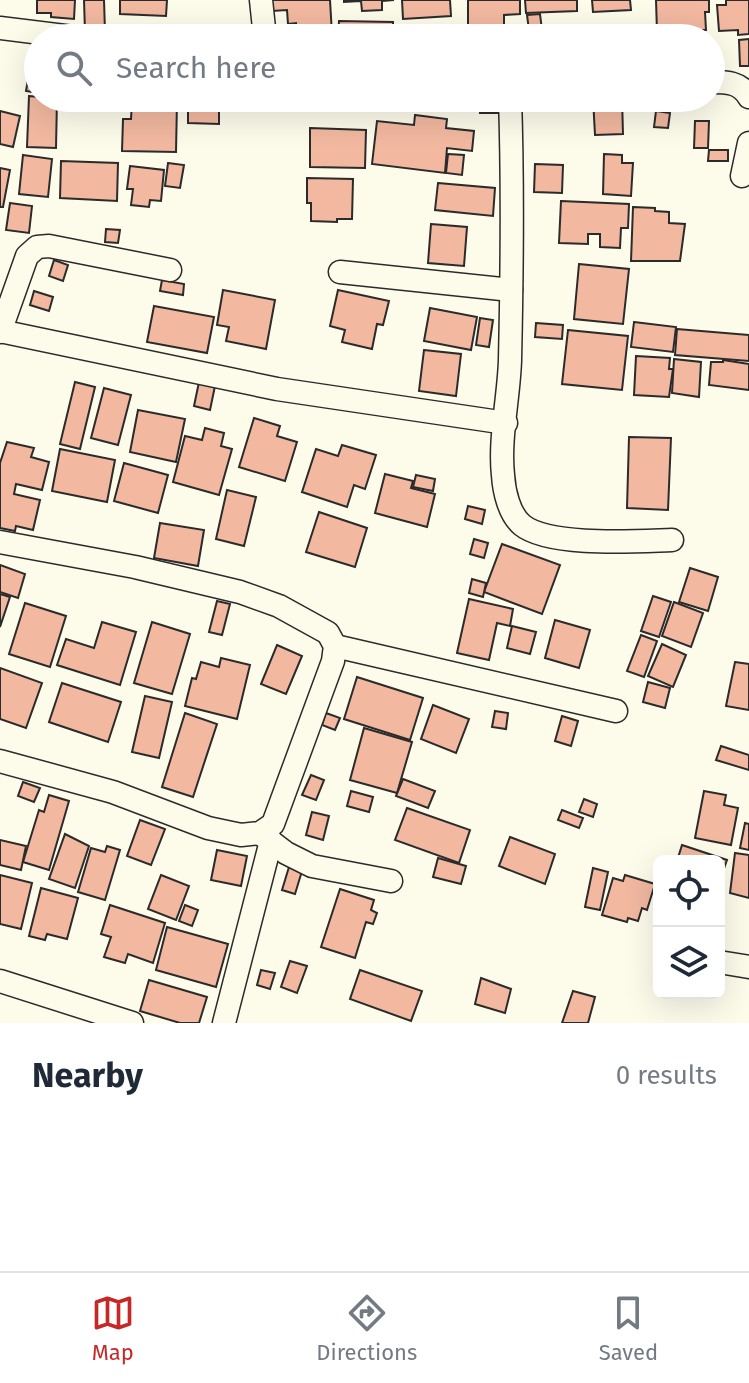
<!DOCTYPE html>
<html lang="en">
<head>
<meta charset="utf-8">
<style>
  body { margin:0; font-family:"Fira Sans",sans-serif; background:#f6f6f7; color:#1f2937 }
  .controls { position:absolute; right:24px; bottom:24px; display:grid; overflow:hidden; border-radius:12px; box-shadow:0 8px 32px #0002 }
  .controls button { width:72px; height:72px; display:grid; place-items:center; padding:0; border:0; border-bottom:2px solid #e0e1e3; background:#fff; color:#1f2937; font:40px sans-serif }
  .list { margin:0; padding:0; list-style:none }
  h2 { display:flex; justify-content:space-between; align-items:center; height:104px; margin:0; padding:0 32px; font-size:34px }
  h2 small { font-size:26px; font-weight:400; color:#747a83 }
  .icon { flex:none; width:44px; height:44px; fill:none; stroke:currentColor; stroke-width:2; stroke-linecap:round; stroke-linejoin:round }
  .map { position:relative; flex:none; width:749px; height:1023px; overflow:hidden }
  .search { position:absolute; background:#fff; box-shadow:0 8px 32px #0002; left:24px; right:24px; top:24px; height:88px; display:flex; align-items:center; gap:20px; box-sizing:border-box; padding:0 28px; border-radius:44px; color:#747a83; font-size:30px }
  .sheet { height:248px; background:#fff }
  nav { display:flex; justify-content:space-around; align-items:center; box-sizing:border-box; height:112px; border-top:2px solid #e0e1e3; background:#fff; font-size:22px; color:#747a83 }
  nav a { display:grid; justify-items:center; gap:4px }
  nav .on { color:#c62828 }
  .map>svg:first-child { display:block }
  .building { fill:#f2b8a0; stroke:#2b2b2b; stroke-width:2 }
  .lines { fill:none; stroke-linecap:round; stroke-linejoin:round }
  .minor-casing { stroke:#2b2b2b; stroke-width:25 }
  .minor { stroke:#fdfbea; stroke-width:22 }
</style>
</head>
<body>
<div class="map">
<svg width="749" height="1023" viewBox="0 0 749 1023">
  <rect width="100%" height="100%" fill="#fdfbea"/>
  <!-- building -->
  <g class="building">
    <path d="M37,0H75L74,19L51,17V13H37Z"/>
    <path d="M84,0H104L105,32H85Z"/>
    <path d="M120,0H167L166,16L120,14Z"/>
    <path d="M271,0H330L332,34L297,36L296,23L288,24L287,10L272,11Z"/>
    <path d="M344,0H394L382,1V10L362,11L361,1L344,2Z"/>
    <path d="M402,0H450L451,16L403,19Z"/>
    <path d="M468,0H520V14L504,15V25H468Z"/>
    <path d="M525,0H577V11L526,13Z"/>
    <path d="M592,0H630L631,10L593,12Z"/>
    <path d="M656,0H709V12H705L706,30H698V38H662V32H657Z"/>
    <path d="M726,0H749V34L738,35V30L719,31L717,5H726Z"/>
    <path d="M540,14L543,38H530L527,15Z"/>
    <path d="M339,21L393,22V38H338Z"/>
    <path d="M749,39V66H740L739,40Z"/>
    <path d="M31,63L38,64V93L26,91Z"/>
    <path d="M29,96L57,99L56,148L27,147Z"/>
    <path d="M188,98H227V111H219V124L188,123Z"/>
    <path d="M312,98H341V107L312,106Z"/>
    <path d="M481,98H499L498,113H480Z"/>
    <path d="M593,98H622L623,134L595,135Z"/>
    <path d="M669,98H687L686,108L668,107Z"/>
    <path d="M132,101L177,102L176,152L122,151L123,119H131Z"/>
    <path d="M0,111L20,116L13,147L0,144Z"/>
    <path d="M656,111L670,113L668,128L654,127Z"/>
    <path d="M415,115L447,119L446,128L474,131L472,151L447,148L445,173L372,164L377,121L414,125Z"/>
    <path d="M695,121H709L708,148H694Z"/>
    <path d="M310,128L366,130L365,168L310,167Z"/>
    <path d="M709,150H728V161H708Z"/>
    <path d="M448,154L464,155L462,175L446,173Z"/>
    <path d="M604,154L622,155V163H633L631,196L603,194Z"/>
    <path d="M23,155L52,159L48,197L19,194Z"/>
    <path d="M61,161L118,163L117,201L60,198Z"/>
    <path d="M168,163L184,165L180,188L165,186Z"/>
    <path d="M535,164L563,165L562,193L534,192Z"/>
    <path d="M130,166L164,170L161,201L150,200L149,207L131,205L133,189H127Z"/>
    <path d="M0,168L10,170L3,207H0Z"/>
    <path d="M307,178L353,179L352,219H337V222L311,221V203H307Z"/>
    <path d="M438,183L495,188L493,216L435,210Z"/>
    <path d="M561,201L629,204L628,228H621L620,248L600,247V234H588V244L559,243Z"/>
    <path d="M10,203L32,206L29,233L6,230Z"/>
    <path d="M633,207L655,208V211L669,212V223L685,224L680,261H631Z"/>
    <path d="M431,224L467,227L464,266L428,263Z"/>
    <path d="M106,229L120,230L118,243L105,242Z"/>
    <path d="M54,260L68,265L63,281L49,276Z"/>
    <path d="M579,264L629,269L623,324L574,319Z"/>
    <path d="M162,280L184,284L183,295L160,291Z"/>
    <path d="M223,290L275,300L266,349L226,341L229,327L217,325Z"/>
    <path d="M338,290L389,301L383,325L377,324L372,349L342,342L345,330L330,326Z"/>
    <path d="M34,291L53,297L49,311L30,305Z"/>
    <path d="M154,306L214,317L207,353L147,342Z"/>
    <path d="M430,308L477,317L471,350L424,341Z"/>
    <path d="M480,318L493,320L489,347L476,345Z"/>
    <path d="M634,322L676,327L673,352L631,347Z"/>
    <path d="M536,323L563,325L562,339L535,337Z"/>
    <path d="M677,329L749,335V361L675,355Z"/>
    <path d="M568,330L628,336L622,390L562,384Z"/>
    <path d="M424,350L461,354L456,396L419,391Z"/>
    <path d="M636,356L670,358L669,369H673L669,397L634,395Z"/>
    <path d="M674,359L701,362L699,397L672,393Z"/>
    <path d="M723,360L749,364V390L709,385L711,362H723Z"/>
    <path d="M75,382L95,387L80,449L60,444Z"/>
    <path d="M199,382L215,386L210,410L194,406Z"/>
    <path d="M104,388L131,395L118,445L91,438Z"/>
    <path d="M138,410L185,419L176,462L130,452Z"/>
    <path d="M254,418L280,426L277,436L297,442L285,481L239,467Z"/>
    <path d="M205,428L224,433L221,446L232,449L219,495L173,482L185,436L202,440Z"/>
    <path d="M629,437L671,438L668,510L627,508Z"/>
    <path d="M7,442L34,448L31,457L49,462L42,490L16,484L14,494L40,500L33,530L16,526L15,531L0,528V463Z"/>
    <path d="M342,445L376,455L365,489L354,485L347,507L302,492L316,449L338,456Z"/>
    <path d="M60,449L115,460L107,502L52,491Z"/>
    <path d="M124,463L168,475L158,513L114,501Z"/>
    <path d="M385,474L413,481L411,488L435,494L427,527L375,513Z"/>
    <path d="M416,475L435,479L433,491L413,487Z"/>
    <path d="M227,490L256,497L244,546L216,539Z"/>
    <path d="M468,506L485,510L482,524L465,519Z"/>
    <path d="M319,512L367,528L355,567L306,552Z"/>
    <path d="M160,523L204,530L198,566L154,558Z"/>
    <path d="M474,539L488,543L484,558L470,554Z"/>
    <path d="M502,544L560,565L542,614L484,592Z"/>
    <path d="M0,565L25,574L18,598L0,592Z"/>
    <path d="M690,568L718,577L708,611L679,602Z"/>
    <path d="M472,579L486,583L483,597L469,593Z"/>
    <path d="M0,594L10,597L0,627Z"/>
    <path d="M653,596L671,602L659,637L641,631Z"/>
    <path d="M469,599L513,609L510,626L497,623L489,660L457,653Z"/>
    <path d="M217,601L230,604L222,635L209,632Z"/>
    <path d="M674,602L703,613L691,647L662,636Z"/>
    <path d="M25,603L66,616L50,667L9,654Z"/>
    <path d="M555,620L590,630L579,668L545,658Z"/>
    <path d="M102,622L136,632L120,685L57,665L66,639L94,648Z"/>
    <path d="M152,622L190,634L172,694L134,683Z"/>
    <path d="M512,626L536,632L530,654L507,648Z"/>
    <path d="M641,635L657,641L644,677L627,671Z"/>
    <path d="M662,644L686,655L673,687L648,676Z"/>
    <path d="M277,645L302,656L286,694L261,684Z"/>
    <path d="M221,658L250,665L237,719L185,706L192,678L196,679L201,662L219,667Z"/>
    <path d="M735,662L749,664V710L726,706Z"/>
    <path d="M0,668L42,683L26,728L0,719Z"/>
    <path d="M357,677L423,698L410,740L344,719Z"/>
    <path d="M648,682L670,688L665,708L643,702Z"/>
    <path d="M62,683L121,702L108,742L49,722Z"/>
    <path d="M145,696L172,702L159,758L132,752Z"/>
    <path d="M433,705L469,719L456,753L421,739Z"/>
    <path d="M495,711L508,713L506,729L492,727Z"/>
    <path d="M185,713L217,724L193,797L162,787Z"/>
    <path d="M326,713L340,718L335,730L322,725Z"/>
    <path d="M562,716L578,721L571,746L555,741Z"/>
    <path d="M364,728L412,742L397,793L350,780Z"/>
    <path d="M721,746L749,755V770L716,760Z"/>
    <path d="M311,775L324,780L316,800L302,795Z"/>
    <path d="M403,779L435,791L428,808L396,796Z"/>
    <path d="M23,782L40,788L34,802L18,796Z"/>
    <path d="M351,791L373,797L369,812L347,806Z"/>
    <path d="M704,791L726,795L724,805L738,808L731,845L695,838Z"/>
    <path d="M49,795L69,801L49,870L23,862L39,810L44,812Z"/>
    <path d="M584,799L597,804L593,817L579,812Z"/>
    <path d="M407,808L470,830L459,863L395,840Z"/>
    <path d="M562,810L583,818L579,828L558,820Z"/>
    <path d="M312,812L329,816L323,840L306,835Z"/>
    <path d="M140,820L165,829L151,865L127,856Z"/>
    <path d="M745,823L749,824V850L740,848Z"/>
    <path d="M65,834L89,846L75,888L49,879Z"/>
    <path d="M510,837L555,854L545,884L499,866Z"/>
    <path d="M0,840L26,846L21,870L0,865Z"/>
    <path d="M682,845L727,860L719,883V861H677Z"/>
    <path d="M107,846L120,850L105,900L78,892L91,848L105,852Z"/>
    <path d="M217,850L247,856L241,886L211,880Z"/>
    <path d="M735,853L749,855V898L730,893Z"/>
    <path d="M438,858L466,866L461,884L433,877Z"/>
    <path d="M289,867L302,871L295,894L282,890Z"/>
    <path d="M593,868L608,872L600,910L585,907Z"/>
    <path d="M0,875L32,883L21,929L0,924Z"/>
    <path d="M161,875L189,886L176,920L148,909Z"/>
    <path d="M625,875L655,884L647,910L642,908L638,921L628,918L627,922L602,915L613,878L623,881Z"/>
    <path d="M41,888L78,898L67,939L47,934L45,940L29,936Z"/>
    <path d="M340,889L374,900L371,910L377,913L373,924L366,922L355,958L321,947Z"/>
    <path d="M110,905L165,923L153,963L128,954L125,963L104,957L111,937L101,934Z"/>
    <path d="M185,905L198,910L192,926L179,921Z"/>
    <path d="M167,927L228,944L216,987L156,970Z"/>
    <path d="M290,961L307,966L297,993L281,987Z"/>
    <path d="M261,970L275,973L270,989L257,985Z"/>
    <path d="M360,970L422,991L411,1021L350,999Z"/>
    <path d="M481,978L511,989L505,1013L475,1004Z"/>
    <path d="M149,980L207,997L199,1023H180L140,1011Z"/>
    <path d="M573,991L595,997L588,1023H562Z"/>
  </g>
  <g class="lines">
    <defs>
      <g id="minor">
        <path d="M261,0L265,38"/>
        <path d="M0,28L81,38"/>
        <path d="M711,82C727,82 740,82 749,97"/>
        <path d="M510,98C513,185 512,272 510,360C509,396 499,439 503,475C504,491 509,514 522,525C549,547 637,541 672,540"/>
        <path d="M742,176L749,143"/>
        <path d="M340,272L511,290"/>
        <path d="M0,331L277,389L506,423"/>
        <path d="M0,332L27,256L37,247L49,246L170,270"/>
        <path d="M0,542L135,567L240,592L279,606L328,633L335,646L333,661L273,824L260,833L241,835L208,828L113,792L0,761"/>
        <path d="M335,646L616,711"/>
        <path d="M261,834L286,853L312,866L391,881"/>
        <path d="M719,962L749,967"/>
        <path d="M0,981L132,1023"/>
        <path d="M224,1023L271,841"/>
      </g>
    </defs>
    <!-- minor casing -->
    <use href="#minor" class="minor-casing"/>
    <!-- minor -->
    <use href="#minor" class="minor"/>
  </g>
</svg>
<div class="controls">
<button><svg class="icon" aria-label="locate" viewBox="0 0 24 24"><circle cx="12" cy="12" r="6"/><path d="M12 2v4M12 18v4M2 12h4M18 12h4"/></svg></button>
<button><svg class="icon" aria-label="layers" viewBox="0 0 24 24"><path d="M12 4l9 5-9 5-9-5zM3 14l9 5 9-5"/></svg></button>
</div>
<div class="search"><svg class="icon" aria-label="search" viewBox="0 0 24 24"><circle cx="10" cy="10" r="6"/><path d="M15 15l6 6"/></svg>Search here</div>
</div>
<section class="sheet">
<h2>Nearby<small>0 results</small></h2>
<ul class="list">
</ul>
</section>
<nav>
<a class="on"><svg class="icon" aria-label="map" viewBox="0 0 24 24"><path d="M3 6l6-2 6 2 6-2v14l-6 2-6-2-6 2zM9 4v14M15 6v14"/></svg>Map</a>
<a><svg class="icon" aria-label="directions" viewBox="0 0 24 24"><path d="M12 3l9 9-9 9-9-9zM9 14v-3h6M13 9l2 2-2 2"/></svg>Directions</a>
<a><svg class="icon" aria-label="saved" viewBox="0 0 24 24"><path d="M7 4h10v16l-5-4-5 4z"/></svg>Saved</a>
</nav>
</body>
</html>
